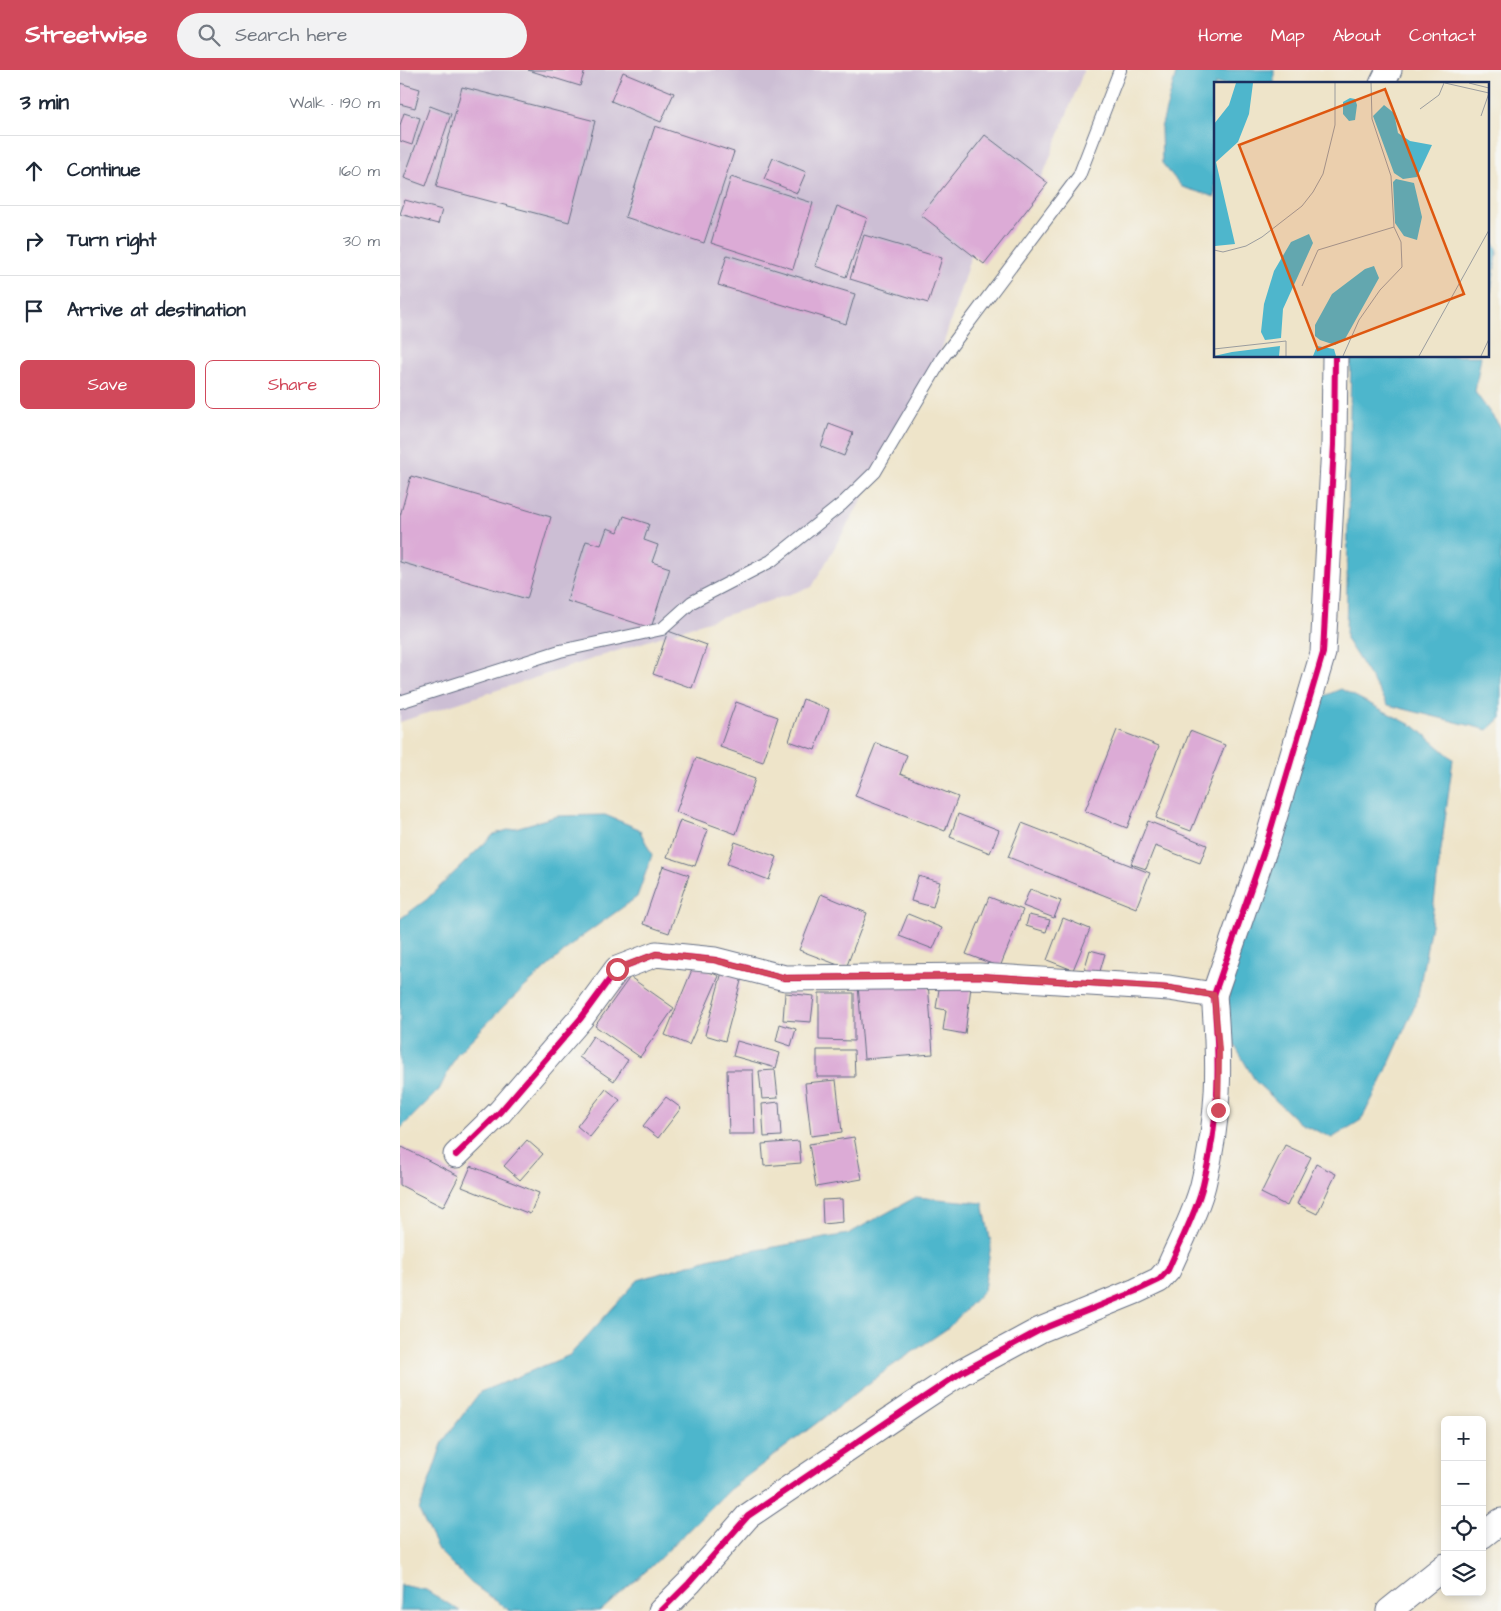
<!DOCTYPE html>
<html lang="en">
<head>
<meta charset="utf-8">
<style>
  body { margin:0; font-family:"Architects Daughter",sans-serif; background:#f2f2f3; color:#1f2937 }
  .controls { position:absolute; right:15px; bottom:15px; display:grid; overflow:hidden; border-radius:8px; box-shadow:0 2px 8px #0003 }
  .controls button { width:45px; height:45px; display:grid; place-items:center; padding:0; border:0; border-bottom:1px solid #e0e1e3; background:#fff; color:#1f2937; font:25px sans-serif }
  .stop { position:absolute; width:15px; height:15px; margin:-11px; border:4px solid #d1495b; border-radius:50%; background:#fff }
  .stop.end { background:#d1495b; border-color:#fff; box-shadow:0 1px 5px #0008 }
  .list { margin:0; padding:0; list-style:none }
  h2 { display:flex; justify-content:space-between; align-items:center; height:65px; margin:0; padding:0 20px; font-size:21px }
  h2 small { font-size:16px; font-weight:400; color:#747a83 }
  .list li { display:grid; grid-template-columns:32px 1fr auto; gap:15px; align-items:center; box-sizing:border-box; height:70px; padding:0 20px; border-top:1px solid #e0e1e3 }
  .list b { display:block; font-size:19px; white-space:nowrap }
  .list em { font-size:16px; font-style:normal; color:#747a83 }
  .actions { display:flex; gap:10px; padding:15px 20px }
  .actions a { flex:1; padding:11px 0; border:1px solid #d1495b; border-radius:8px; text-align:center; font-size:18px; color:#d1495b }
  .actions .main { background:#d1495b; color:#fff }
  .icon { flex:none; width:28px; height:28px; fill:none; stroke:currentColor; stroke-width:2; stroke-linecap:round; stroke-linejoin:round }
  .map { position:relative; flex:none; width:1101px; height:1541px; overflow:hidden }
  header { display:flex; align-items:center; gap:30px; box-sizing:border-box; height:70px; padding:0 25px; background:#d1495b; color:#fff }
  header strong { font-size:24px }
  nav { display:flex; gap:28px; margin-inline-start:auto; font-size:18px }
  .search { width:350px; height:45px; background:#f2f2f3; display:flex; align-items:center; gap:12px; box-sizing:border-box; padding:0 18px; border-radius:28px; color:#747a83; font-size:19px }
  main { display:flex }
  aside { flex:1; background:#fff }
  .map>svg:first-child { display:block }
  .industrial { fill:#ccbed4 }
  .water { fill:#4eb6cc; stroke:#347295 }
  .building { fill:#dcabd6 }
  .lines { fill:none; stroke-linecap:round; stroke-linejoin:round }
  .service-casing { stroke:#656e83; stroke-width:14 }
  .minor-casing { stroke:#656e83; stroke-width:27 }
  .service { stroke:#fff; stroke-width:12 }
  .minor { stroke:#fff; stroke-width:25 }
  .cycleway-casing { stroke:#f6f6f2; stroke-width:9 }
  .cycleway { stroke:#d6006c; stroke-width:6 }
  .route { stroke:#d1495b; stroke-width:6 }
  .inset-road { fill:none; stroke:#9a9c9e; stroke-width:1 }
  .view { fill:#de5710; fill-opacity:0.15; stroke:#de5710; stroke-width:2.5 }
  .inset-edge { fill:none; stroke:#1b2f5e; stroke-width:2.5 }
</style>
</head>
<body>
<header>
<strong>Streetwise</strong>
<div class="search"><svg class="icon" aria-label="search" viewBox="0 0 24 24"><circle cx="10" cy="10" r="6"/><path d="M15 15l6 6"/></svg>Search here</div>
<nav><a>Home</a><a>Map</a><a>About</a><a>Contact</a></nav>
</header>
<main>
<aside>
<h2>3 min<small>Walk · 190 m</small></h2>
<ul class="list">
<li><svg class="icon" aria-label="ahead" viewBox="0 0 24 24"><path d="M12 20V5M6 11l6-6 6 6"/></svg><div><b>Continue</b></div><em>160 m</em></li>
<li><svg class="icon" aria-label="right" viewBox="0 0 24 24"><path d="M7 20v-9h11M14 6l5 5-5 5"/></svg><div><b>Turn right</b></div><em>30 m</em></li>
<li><svg class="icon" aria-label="arrive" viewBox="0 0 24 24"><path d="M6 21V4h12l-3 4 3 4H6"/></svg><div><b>Arrive at destination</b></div></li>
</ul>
<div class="actions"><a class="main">Save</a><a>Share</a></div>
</aside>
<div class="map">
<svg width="1101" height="1541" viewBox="0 0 1101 1541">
  <rect width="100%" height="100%" fill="#f6f6f2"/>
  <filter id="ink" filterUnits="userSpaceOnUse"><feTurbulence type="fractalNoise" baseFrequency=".02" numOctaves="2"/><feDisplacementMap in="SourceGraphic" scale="10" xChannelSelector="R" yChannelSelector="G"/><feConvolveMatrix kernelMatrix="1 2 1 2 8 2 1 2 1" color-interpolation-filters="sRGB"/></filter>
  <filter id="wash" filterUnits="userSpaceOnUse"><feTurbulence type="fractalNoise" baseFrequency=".0096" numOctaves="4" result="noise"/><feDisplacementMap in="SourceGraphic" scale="20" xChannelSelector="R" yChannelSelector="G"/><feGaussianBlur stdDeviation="1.12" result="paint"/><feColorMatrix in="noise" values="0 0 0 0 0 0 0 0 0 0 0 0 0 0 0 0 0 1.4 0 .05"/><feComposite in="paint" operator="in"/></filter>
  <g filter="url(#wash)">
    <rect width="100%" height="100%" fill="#eee4c9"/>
    <!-- industrial -->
    <path class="industrial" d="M0,0H684L642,108L577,166L535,301L412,517L0,652Z"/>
    <!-- water -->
    <g class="water">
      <path d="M777,0H874V14H815V127L782,117L762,93L761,58Z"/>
      <path d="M1087,162L1098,180L1087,245Z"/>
      <path d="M951,286H1081L1075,322L1101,358V648L1088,660L988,635L946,569Z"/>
      <path d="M941,619L1017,658L1053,689L1031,855L1017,931L981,1012L961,1050L932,1068L900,1053L856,1012L828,964L829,904L917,629Z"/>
      <path d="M205,745L239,759L252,785L237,827L177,870L105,935L57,984L39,1020L0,1059V849L26,830L94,764L157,746Z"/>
      <path d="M516,1127L583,1133L591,1174L584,1220L548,1258L489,1298L330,1419L253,1495L204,1538L199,1541H110L71,1513L38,1480L19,1441L43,1371L80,1322L170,1285L238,1210L312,1188L448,1164Z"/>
      <path d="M1,1515L26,1520L60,1541H0Z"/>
    </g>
    <g id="blocks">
      <!-- building -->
      <g class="building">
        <path d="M128,0H185L180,16Z"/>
        <path d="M223,2L274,23L261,52L211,31Z"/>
        <path d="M0,13L20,19L15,38L0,34Z"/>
        <path d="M62,17L195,51L169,152L36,117Z"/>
        <path d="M30,36L51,44L26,116L4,108Z"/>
        <path d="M4,43L20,48L12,75L0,71V55Z"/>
        <path d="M255,56L334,82L304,173L225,147Z"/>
        <path d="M585,65L648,113L584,194L521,145Z"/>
        <path d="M373,88L406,102L397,123L364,109Z"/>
        <path d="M331,107L413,133L393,199L311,173Z"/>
        <path d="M5,130L42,140L38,154L0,144Z"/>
        <path d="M437,136L467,148L446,207L415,196Z"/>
        <path d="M464,165L542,188L528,233L450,209Z"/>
        <path d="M327,185L455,224L446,254L318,215Z"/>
        <path d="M429,354L453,363L444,386L421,377Z"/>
        <path d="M11,406L151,447L127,529L0,492V446Z"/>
        <path d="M224,446L249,454L244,470L258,475L252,492L270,498L251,558L167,531L186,471L201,475L207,458L218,462Z"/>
        <path d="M268,561L307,575L292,618L253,604Z"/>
        <path d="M403,629L429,639L415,680L389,671Z"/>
        <path d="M336,632L378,647L363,692L320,677Z"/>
        <path d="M717,660L759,676L727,758L685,741Z"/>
        <path d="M790,661L825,675L791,761L756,748Z"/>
        <path d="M476,673L507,685L500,704L558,727L545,761L455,726Z"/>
        <path d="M296,688L355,709L336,764L276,742Z"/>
        <path d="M558,744L599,760L590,783L550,767Z"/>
        <path d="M280,750L308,760L295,796L267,787Z"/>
        <path d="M748,751L807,775L800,793L755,776L746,799L731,794Z"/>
        <path d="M622,753L750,803L736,838L608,787Z"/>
        <path d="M335,772L377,787L369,810L327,794Z"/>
        <path d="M263,796L289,805L269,863L243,854Z"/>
        <path d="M518,806L540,812L533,837L511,831Z"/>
        <path d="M630,819L661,831L654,848L623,836Z"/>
        <path d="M421,824L467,843L446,898L399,880Z"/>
        <path d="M589,827L623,840L600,897L566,884Z"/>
        <path d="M508,844L542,858L533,879L499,866Z"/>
        <path d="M629,845L650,850L646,862L626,856Z"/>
        <path d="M663,848L690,859L673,900L647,890Z"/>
        <path d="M690,880L705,884L698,908L683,904Z"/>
        <path d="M294,895L319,906L289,975L265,965Z"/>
        <path d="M322,902L342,907L325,971L305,965Z"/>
        <path d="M230,907L274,938L240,987L195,956Z"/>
        <path d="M528,911L533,984L464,989L458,915Z"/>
        <path d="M540,913L571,917L565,964L543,960L546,940L536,938Z"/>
        <path d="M385,923L414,926L411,952L383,950Z"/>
        <path d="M419,923H454V971L419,970Z"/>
        <path d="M380,954L396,959L391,976L376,971Z"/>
        <path d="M193,966L228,990L214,1011L179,987Z"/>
        <path d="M337,971L380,983L376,998L333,986Z"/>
        <path d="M417,980H454L455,1007H417Z"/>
        <path d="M327,1000H353L355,1064H329Z"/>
        <path d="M375,1000L378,1028L362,1029L359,1001Z"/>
        <path d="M436,1010L442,1062L411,1066L405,1013Z"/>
        <path d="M206,1019L220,1030L190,1067L177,1056Z"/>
        <path d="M266,1027L281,1038L258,1068L243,1056Z"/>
        <path d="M379,1032L381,1066L364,1067L362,1034Z"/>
        <path d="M454,1067L462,1109L416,1117L409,1074Z"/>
        <path d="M127,1070L143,1084L120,1110L104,1096Z"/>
        <path d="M399,1071L401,1093L364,1096L362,1074Z"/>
        <path d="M885,1075L911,1087L887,1136L861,1123Z"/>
        <path d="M2,1077L59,1106L43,1137L0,1115V1082Z"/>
        <path d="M916,1094L936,1104L917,1144L897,1134Z"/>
        <path d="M71,1096L139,1123L130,1144L62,1117Z"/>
        <path d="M442,1129L443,1152L423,1154L422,1130Z"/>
      </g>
    </g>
  </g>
  <g filter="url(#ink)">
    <use href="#blocks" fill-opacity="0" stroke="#656e83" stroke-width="1"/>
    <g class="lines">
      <defs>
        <path id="service" d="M0,632L160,581L262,559L292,532L371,491L442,434L475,402L543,287L679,106L720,0"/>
        <g id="minor">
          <path d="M982,14L989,0"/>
          <path d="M56,1085L100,1042L181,948L217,899L256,884L315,890L385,908L579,906L769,918L814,925L867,772L923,583L934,375L935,286"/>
          <path d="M1082,1466L1101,1451"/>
          <path d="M261,1541L289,1513L348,1446L509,1337L562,1302L640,1260L736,1221L759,1210L768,1200C780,1172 796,1143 803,1115C820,1047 820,994 814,925"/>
          <path d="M989,1541L1045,1496"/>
        </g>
      </defs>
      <!-- service casing -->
      <use href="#service" class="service-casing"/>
      <!-- minor casing -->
      <use href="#minor" class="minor-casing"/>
      <!-- service -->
      <use href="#service" class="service"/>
      <!-- minor -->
      <use href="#minor" class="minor"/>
      <defs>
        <g id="cycleway">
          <path d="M56,1085L100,1042L181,948L217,899L256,884L315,890L385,908L579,906L769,918L814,925L867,772L923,583L934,375L935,286"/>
          <path d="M261,1541L289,1513L348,1446L509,1337L562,1302L640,1260L736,1221L759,1210L768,1200C780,1172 796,1143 803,1115C820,1047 820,994 814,925"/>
        </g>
      </defs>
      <!-- cycleway casing -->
      <use href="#cycleway" class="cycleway-casing"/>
      <!-- cycleway -->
      <use href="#cycleway" class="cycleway"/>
    </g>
  </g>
  <g class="lines" filter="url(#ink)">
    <!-- route -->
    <path class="route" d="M217,899L256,884L314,890L385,908L579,906L769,918L814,925L819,980L818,1040"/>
  </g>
  <!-- overview -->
  <g transform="translate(814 12)">
    <rect width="275" height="275" fill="#eee4c9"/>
    <path d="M22,1H39L35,32L24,60L2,80L21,162L1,164L0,42L15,23ZM136,16L141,17L143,23L141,38L135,39L129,32V20ZM170,23L180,31L184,51L196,59L218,63L203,95L189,97L180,91L159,34ZM182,97L200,101L208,135L203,158L190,154L181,141L179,100ZM95,152L99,161L69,227L67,256L51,258L47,250L50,222L60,189L77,160ZM160,184L165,196L131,257L121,263L106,258L101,254V243L118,212L151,187ZM66,264L65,274H0L18,270ZM103,264L120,267L122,274H99Z" fill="#4eb6cc"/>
    <path class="inset-road" d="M231,1L275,11M255,1L275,6M206,27L225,13L230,1M267,34L275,11M0,168L9,170L32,164L48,155L88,124L99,110L109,92L121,43V1M88,204L104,168L180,145L177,94L158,37L157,1M0,267L72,259V274M129,274L145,238L166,208L188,185L187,160L180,145M205,274L275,148M267,274L275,257"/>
    <path class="view" d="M171,7L250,212L104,268L25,63Z"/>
    <rect width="275" height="275" class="inset-edge"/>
  </g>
</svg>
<div class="controls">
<button>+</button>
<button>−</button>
<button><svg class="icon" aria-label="locate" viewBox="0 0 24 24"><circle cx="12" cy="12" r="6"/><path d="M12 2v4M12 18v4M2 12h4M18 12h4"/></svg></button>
<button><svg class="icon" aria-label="layers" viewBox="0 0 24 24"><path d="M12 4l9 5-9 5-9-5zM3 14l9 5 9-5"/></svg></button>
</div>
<div class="stop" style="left:217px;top:899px"></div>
<div class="stop end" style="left:818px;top:1040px"></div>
</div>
</main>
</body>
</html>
